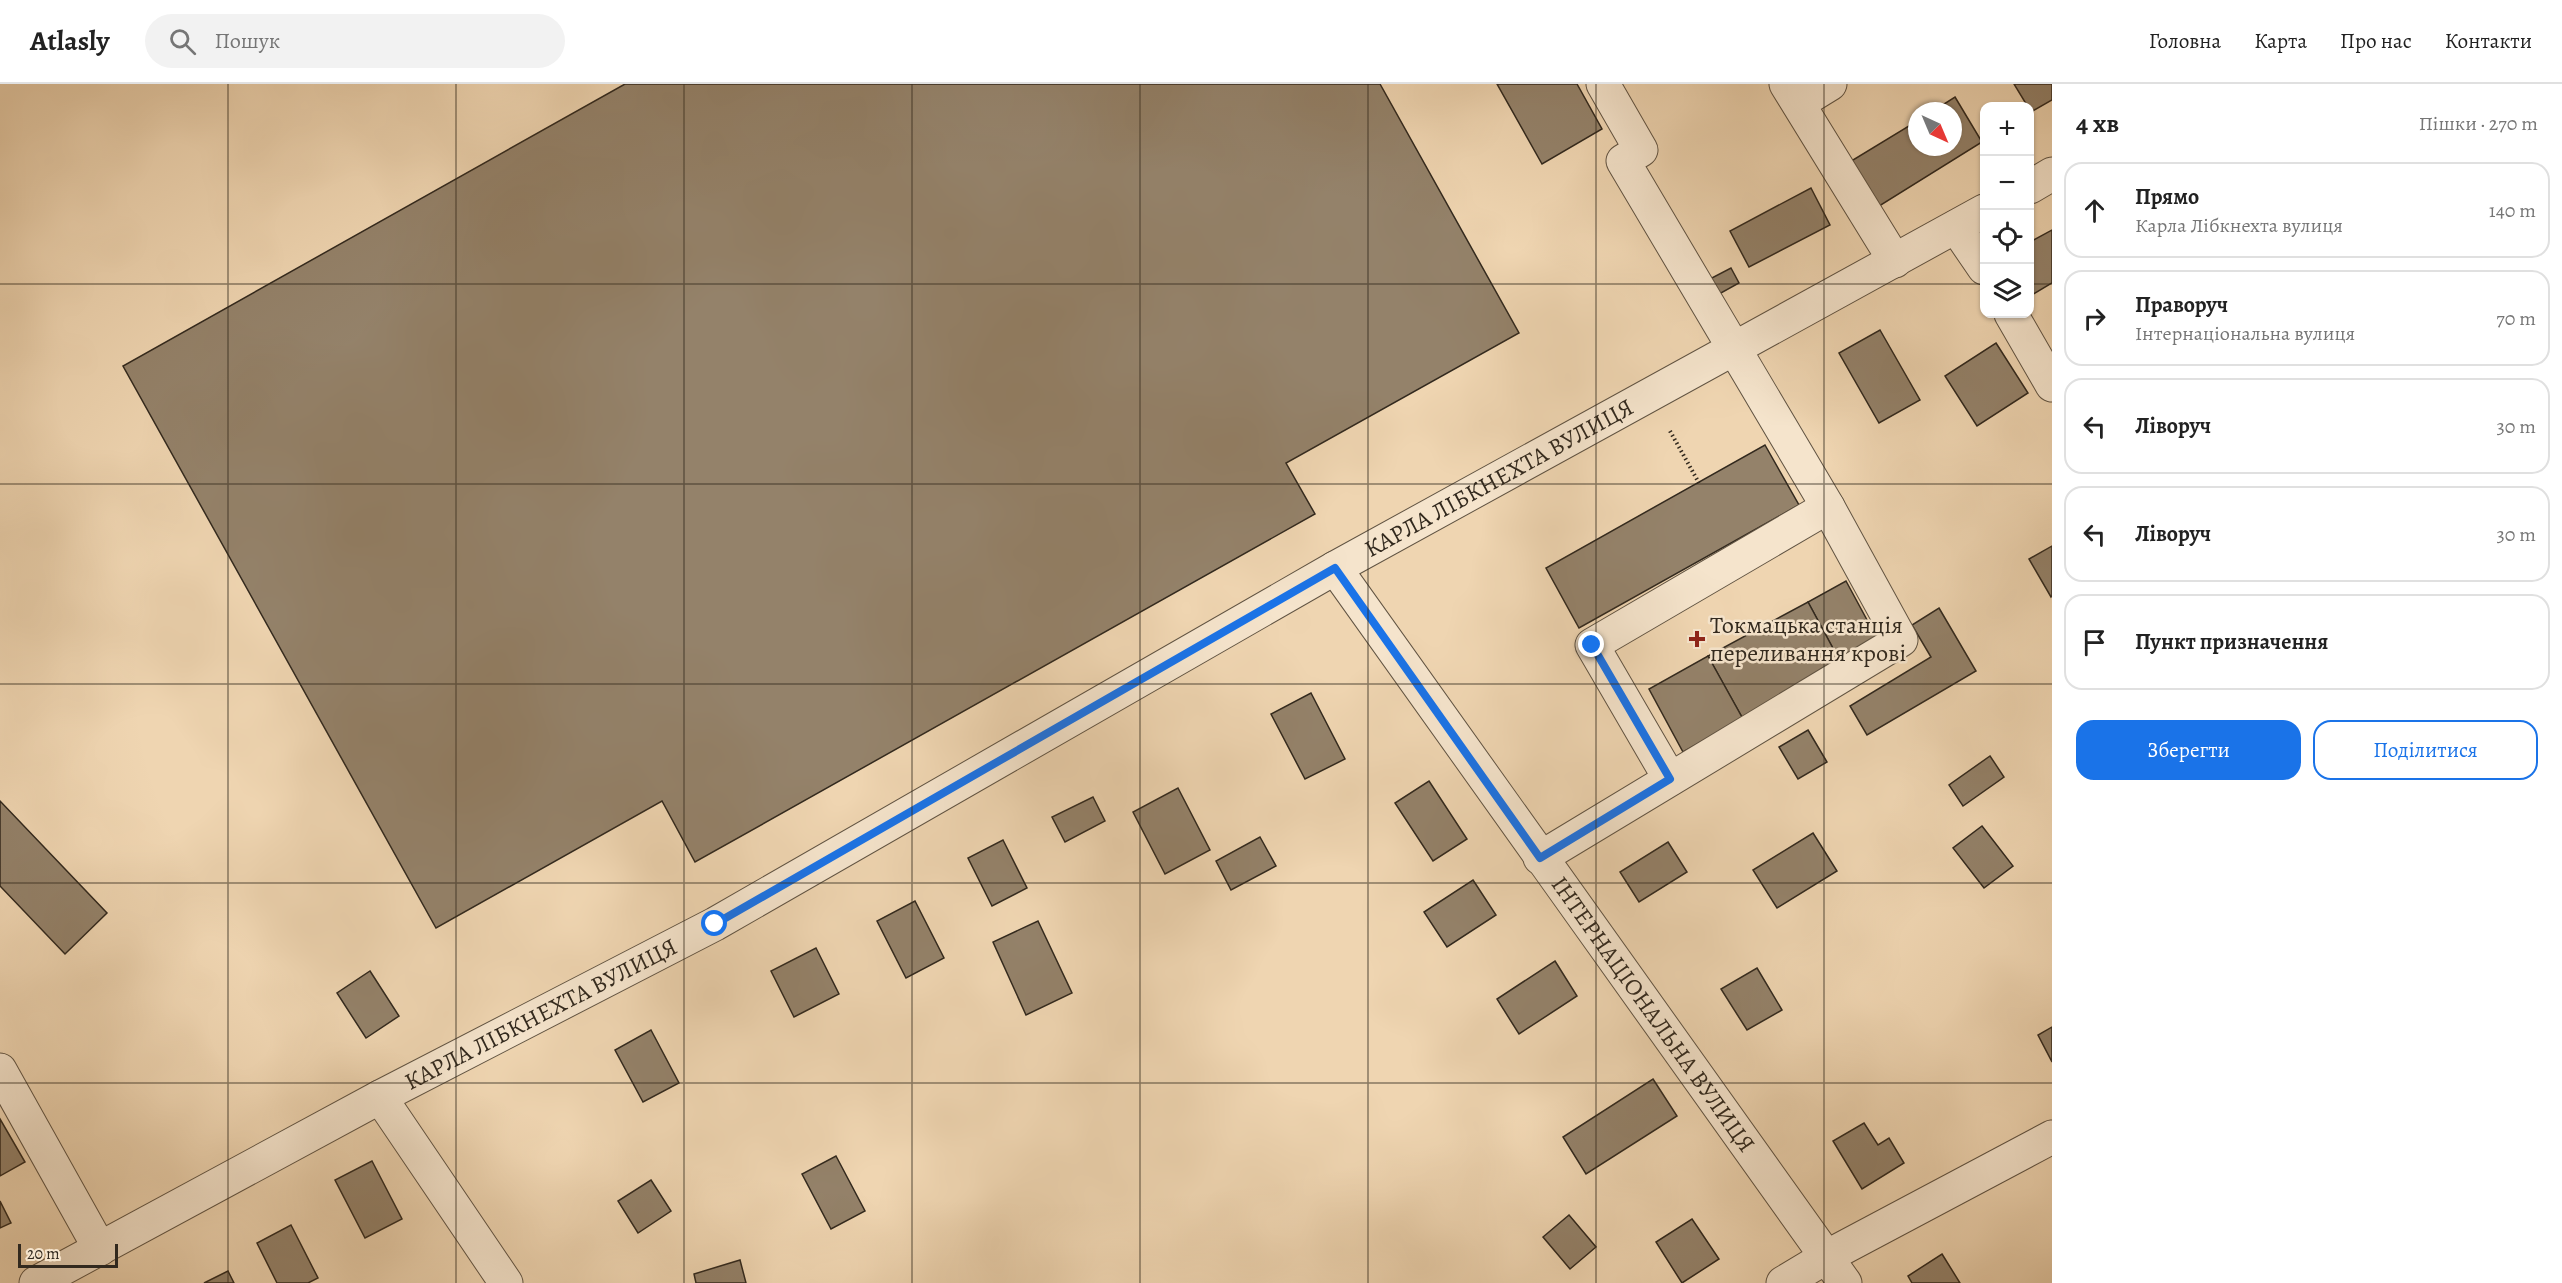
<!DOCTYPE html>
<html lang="uk">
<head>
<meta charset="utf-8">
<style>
  body { margin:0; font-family:Alegreya,serif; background:#f2f2f2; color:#222 }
  .controls { position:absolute; right:18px; top:18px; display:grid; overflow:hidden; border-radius:12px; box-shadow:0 2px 4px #0004 }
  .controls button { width:54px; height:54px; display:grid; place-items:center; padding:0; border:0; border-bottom:2px solid #e0e0e0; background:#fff; color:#222; font:30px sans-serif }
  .compass { position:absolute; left:1908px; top:18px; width:54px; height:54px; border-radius:50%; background:#fff; box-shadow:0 2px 4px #0004; rotate:136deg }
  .scale { position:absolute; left:18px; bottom:15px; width:100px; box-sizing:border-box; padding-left:6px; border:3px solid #32291e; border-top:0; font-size:16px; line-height:21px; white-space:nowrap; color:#32291e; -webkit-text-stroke:4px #f5e4cc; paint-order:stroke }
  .stop { position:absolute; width:18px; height:18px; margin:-14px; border:4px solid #1a73e8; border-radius:50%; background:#fff }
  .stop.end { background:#1a73e8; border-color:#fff; box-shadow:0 2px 6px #0008 }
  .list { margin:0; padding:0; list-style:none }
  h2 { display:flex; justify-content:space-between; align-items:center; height:78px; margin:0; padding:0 24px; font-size:26px }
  h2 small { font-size:20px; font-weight:400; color:#767676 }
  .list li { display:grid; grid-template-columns:39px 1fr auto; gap:18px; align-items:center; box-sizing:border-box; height:96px; margin:0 12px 12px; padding:0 12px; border:2px solid #e0e0e0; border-radius:18px }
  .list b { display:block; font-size:22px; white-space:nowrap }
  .list p { margin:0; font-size:20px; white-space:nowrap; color:#767676 }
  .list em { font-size:20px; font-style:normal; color:#767676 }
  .actions { display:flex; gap:12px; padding:18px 24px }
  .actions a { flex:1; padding:14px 0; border:2px solid #1a73e8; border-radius:18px; text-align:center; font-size:21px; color:#1a73e8 }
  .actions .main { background:#1a73e8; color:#fff }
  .icon { flex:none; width:33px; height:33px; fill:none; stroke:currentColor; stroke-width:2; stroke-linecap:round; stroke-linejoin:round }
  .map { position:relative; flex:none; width:2052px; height:1199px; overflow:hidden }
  header { display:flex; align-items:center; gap:36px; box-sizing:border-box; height:84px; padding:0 30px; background:#fff; border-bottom:2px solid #e0e0e0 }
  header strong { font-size:28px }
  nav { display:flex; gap:33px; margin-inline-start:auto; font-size:21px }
  .search { width:420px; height:54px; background:#f2f2f2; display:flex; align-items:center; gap:15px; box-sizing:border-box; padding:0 21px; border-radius:33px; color:#767676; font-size:22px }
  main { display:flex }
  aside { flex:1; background:#fff }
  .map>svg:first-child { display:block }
  .building { fill:#94826a; stroke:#32291e; stroke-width:1.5 }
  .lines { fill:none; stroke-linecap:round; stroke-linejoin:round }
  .minor-casing { stroke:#615443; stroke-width:35 }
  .path { stroke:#32291e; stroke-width:4; stroke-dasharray:1.5 3; stroke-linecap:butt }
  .minor { stroke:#f5e4cc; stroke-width:33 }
  .route { stroke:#1a73e8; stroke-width:8 }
  .grid { fill:none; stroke:#32291e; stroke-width:1.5; stroke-opacity:0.55 }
  .poi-dot { fill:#8f2418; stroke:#f5e4cc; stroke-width:2 }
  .labels { text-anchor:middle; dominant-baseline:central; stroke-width:5; stroke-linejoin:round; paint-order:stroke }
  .street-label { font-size:24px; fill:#32291e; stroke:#f5e4cc }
  .poi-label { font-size:24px; fill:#32291e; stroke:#f5e4cc; text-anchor:start }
</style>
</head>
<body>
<header>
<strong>Atlasly</strong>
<div class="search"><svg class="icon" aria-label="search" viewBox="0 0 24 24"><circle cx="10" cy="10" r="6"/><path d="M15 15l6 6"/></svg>Пошук</div>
<nav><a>Головна</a><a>Карта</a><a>Про нас</a><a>Контакти</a></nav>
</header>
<main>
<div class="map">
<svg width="2052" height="1199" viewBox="0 0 2052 1199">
  <rect width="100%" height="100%" fill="#efd5b1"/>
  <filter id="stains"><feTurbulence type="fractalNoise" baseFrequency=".00333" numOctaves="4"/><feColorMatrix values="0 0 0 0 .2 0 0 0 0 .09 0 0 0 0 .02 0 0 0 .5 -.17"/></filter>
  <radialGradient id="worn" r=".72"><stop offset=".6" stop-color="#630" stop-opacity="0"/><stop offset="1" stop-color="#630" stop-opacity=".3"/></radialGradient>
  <!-- building -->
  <g class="building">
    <path d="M625,0H1380L1519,249L1286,379L1315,430L695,778L662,717L436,844L123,282Z"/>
    <path d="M1497,0H1577L1602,45L1542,80Z"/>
    <path d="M2014,0H2052V16L2031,28Z"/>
    <path d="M1955,13L1982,58L1876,124L1848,79L1917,37V63H1953V27H1933Z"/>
    <path d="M1811,104L1830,141L1749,183L1730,147Z"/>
    <path d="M2052,146V199L2030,212V158Z"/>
    <path d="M1731,184L1739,199L1712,214L1704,198Z"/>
    <path d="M1880,246L1920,316L1879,339L1839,269Z"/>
    <path d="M1996,259L2028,309L1977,342L1945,292Z"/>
    <path d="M1765,361L1799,421L1579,544L1546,484Z"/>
    <path d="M2052,462V512L2051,513L2029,475Z"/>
    <path d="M1846,497L1880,560L1842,581L1808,518Z"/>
    <path d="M1808,518L1842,581L1743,635L1708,572Z"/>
    <path d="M1939,524L1976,587L1867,651L1850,622L1931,573L1912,541Z"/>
    <path d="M1708,572L1743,635L1683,668L1649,605Z"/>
    <path d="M1311,609L1345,675L1305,695L1271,630Z"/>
    <path d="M1808,646L1827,678L1798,695L1779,663Z"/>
    <path d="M1990,672L2004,693L1963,722L1949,701Z"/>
    <path d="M1429,697L1467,755L1433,777L1395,719Z"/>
    <path d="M1178,704L1210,766L1165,790L1133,728Z"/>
    <path d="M1093,713L1105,737L1065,758L1052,733Z"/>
    <path d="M0,717L107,829L65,870L0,802Z"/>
    <path d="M1982,742L2013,782L1984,804L1953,764Z"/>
    <path d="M1813,749L1837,787L1777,824L1753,786Z"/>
    <path d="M1260,753L1276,782L1231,806L1216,777Z"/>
    <path d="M1003,756L1027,804L992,822L968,774Z"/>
    <path d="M1668,758L1687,788L1639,818L1620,788Z"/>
    <path d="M1473,796L1496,831L1447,863L1424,828Z"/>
    <path d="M915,817L944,874L906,894L877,837Z"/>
    <path d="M1038,837L1072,909L1026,931L993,858Z"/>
    <path d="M816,864L839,910L794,933L771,887Z"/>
    <path d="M1555,877L1577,912L1519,950L1497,915Z"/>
    <path d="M1757,884L1782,926L1747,946L1721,905Z"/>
    <path d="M370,887L399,932L366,954L337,909Z"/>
    <path d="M2052,943V978L2038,951Z"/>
    <path d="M651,946L679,999L643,1018L615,966Z"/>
    <path d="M1653,995L1677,1032L1586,1090L1563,1053Z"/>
    <path d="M0,1035L25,1078L0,1092Z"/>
    <path d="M1864,1039L1878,1061L1889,1054L1904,1079L1862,1105L1833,1057Z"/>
    <path d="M836,1072L865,1127L831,1145L802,1090Z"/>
    <path d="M372,1077L402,1135L365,1154L335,1096Z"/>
    <path d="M651,1096L671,1127L638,1149L618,1117Z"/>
    <path d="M0,1117L11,1139L0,1144Z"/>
    <path d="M1569,1131L1596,1163L1570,1185L1543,1153Z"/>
    <path d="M1692,1135L1719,1175L1682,1199L1656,1158Z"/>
    <path d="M291,1141L318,1194L308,1199H277L257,1159Z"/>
    <path d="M1942,1170L1960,1199H1912L1908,1192Z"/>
    <path d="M740,1176L746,1199H696L694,1190Z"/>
    <path d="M228,1187L234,1199H204Z"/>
  </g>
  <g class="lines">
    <defs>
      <g id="minor">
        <path d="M1786,0L1895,177"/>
        <path d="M1799,19L1830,0"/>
        <path d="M2030,103L2052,90"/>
        <path d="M1956,143L1984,184"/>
        <path d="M2011,230L2052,301"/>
        <path id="s1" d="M1335,484L1845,1199"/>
        <path d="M1670,695L1592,561L1828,423"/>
        <path d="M1540,774L1901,556L1828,423L1623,77L1641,66L1603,0"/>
        <path d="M0,986L100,1165"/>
        <path d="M380,1013L506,1199"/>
        <path id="s2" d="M36,1199L380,1013L715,840L1335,484L1984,127"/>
        <path d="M1783,1199L1828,1172L2052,1053"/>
      </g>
    </defs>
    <!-- minor casing -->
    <use href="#minor" class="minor-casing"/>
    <!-- path -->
    <path class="path" d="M1670,347L1699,399"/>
    <!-- minor -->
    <use href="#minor" class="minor"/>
  </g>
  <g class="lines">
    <!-- route -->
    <path class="route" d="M715,840L1335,484L1540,774L1670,695L1592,561"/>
  </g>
  <!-- grid -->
  <path class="grid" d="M228,0V1199M456,0V1199M684,0V1199M912,0V1199M1140,0V1199M1368,0V1199M1596,0V1199M1824,0V1199M0,200H1984M2030,200H2052M0,400H2052M0,600H2052M0,799H2052M0,999H2052"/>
  <!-- markers -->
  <path class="poi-dot" d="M1694 546h6v6h6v6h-6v6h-6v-6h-6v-6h6z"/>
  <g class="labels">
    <!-- street labels -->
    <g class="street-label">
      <text stroke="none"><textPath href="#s2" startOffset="1670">КАРЛА ЛІБКНЕХТА ВУЛИЦЯ</textPath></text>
      <text stroke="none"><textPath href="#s2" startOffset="572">КАРЛА ЛІБКНЕХТА ВУЛИЦЯ</textPath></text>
      <text stroke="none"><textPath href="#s1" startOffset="548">ІНТЕРНАЦІОНАЛЬНА ВУЛИЦЯ</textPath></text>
    </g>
    <!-- poi labels -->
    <g class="poi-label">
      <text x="1710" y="541">Токмацька станція<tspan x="1710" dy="28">переливання крові</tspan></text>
    </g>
  </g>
  <rect width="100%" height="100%" filter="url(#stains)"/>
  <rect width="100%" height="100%" fill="url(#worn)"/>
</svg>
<div class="controls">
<button>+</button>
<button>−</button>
<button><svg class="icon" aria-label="locate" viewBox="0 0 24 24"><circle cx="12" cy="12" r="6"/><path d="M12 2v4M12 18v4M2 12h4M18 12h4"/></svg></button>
<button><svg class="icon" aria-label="layers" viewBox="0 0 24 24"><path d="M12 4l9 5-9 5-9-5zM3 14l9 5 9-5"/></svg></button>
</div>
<svg class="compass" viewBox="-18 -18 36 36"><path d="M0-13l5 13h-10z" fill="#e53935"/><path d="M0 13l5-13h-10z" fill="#767676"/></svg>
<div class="scale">20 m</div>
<div class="stop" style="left:715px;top:840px"></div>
<div class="stop end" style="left:1592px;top:561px"></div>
</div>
<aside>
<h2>4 хв<small>Пішки · 270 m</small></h2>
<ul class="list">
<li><svg class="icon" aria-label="ahead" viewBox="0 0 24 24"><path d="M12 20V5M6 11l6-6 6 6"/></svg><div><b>Прямо</b><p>Карла Лібкнехта вулиця</p></div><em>140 m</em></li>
<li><svg class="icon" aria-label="right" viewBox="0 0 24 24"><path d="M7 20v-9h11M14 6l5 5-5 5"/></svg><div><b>Праворуч</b><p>Інтернаціональна вулиця</p></div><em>70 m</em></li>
<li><svg class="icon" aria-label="left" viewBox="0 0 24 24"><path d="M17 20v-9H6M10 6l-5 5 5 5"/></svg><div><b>Ліворуч</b></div><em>30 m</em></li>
<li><svg class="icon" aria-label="left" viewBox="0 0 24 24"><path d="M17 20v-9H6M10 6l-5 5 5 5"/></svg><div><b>Ліворуч</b></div><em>30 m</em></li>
<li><svg class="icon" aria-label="arrive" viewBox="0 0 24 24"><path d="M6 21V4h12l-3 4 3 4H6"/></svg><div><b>Пункт призначення</b></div></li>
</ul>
<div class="actions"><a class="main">Зберегти</a><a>Поділитися</a></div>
</aside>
</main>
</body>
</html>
